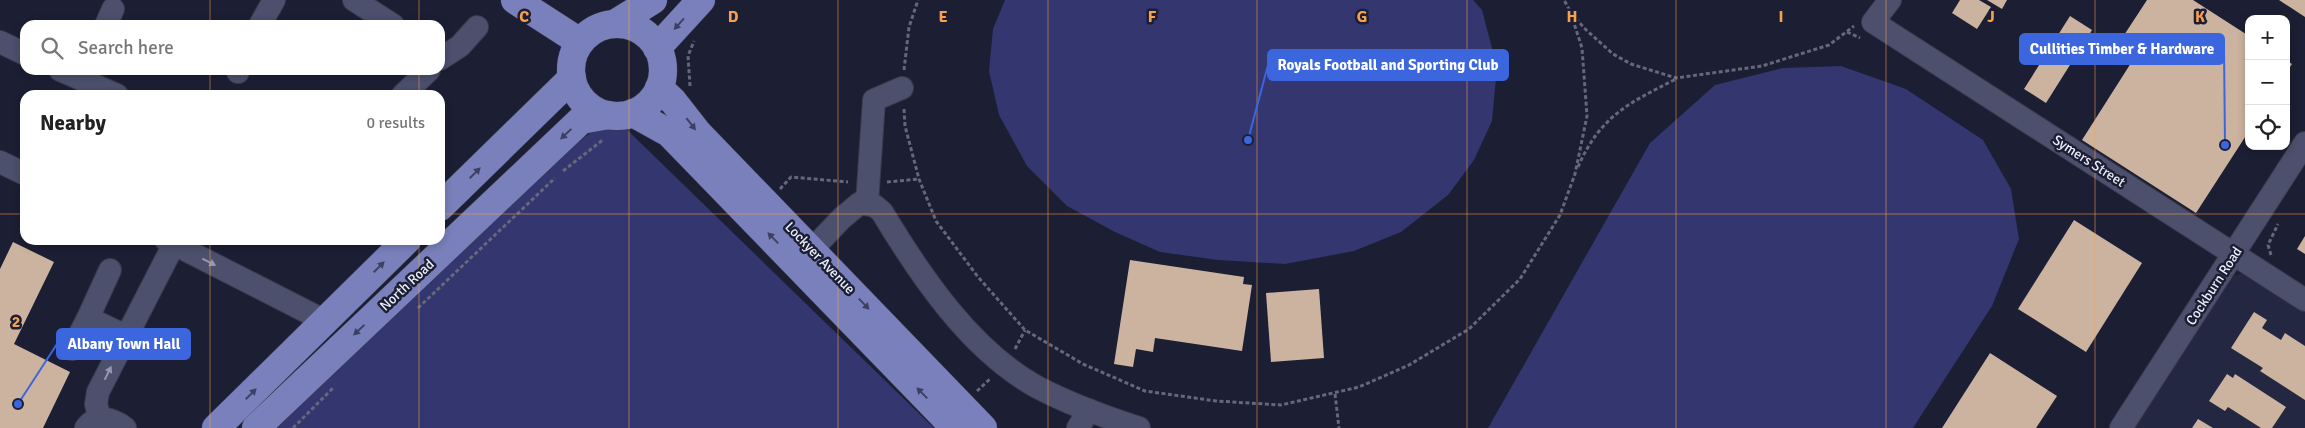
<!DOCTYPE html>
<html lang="en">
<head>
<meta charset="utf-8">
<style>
  body { margin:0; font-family:Signika,sans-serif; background:#f6f6f6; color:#222 }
  .controls { position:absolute; right:15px; top:15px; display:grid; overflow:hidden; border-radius:10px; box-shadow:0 2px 8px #0003 }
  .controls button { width:45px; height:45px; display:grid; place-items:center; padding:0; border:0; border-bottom:1px solid #e0e0e0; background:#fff; color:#222; font:25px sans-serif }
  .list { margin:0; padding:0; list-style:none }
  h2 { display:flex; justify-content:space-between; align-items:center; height:65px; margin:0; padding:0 20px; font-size:21px }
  h2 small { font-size:16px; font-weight:400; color:#767676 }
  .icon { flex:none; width:28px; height:28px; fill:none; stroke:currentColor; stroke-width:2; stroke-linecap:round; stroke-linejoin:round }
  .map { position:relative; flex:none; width:2305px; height:428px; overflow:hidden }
  .search { position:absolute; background:#fff; box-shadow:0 2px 8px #0003; left:20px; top:20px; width:425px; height:55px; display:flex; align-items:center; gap:12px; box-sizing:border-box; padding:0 18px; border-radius:15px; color:#767676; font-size:19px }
  .panel { position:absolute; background:#fff; box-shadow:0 2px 8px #0003; left:20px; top:90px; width:425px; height:155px; border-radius:15px }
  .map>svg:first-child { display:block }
  .built { fill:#242741 }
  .green { fill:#33366f }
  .building { fill:#ccb3a0 }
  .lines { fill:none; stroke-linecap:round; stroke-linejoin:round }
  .minor-casing { stroke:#393b4f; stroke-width:24 }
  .major-casing { stroke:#393b4f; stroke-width:29 }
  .path { stroke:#65677a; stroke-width:3; stroke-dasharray:4 2.5; stroke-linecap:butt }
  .minor { stroke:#4d506d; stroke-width:22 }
  .major { stroke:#7980bb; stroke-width:28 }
  .oneway { fill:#3d4063 }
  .oneway2 { fill:#9598ae }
  .grid { fill:none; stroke:#f9a04c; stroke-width:1; stroke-opacity:0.55 }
  .labels { text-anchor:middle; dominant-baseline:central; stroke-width:5; stroke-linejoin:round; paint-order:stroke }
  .street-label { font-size:14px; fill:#eceffd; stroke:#1c1e33 }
  .grid-label { font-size:16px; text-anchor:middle; font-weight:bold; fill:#f9a04c; stroke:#1c1e33; stroke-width:5; stroke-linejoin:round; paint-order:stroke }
  .leader { fill:none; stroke:#3c66de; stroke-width:2 }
  .callout-dot { fill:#3c66de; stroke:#1c1e33; stroke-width:2 }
  .callout { fill:#3c66de; stroke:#3c66de; stroke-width:2 }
  .callout-label { font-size:15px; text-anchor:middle; font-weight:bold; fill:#fff }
</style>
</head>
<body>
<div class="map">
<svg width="2305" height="428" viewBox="0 0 2305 428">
  <rect width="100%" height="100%" fill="#1c1e33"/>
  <!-- built -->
  <path class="built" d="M2249,272L2305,307V428H2132L2230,276Z"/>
  <!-- green -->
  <g class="green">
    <path d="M1005,0H1473L1482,10L1497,67L1492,121L1474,160L1448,195L1401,232L1354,251L1285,264L1218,260L1160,252L1115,232L1067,206L1027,166L999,115L989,71L993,29Z"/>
    <path d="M1841,66L1906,89L1983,140L2011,189L2019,239L1992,306L1913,428H1488L1650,143L1715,85L1783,68Z"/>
    <path d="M617,120L934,428H268L566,150L593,131Z"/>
  </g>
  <!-- building -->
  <g class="building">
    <path d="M1960,0H1979L1991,7L1977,29L1952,13Z"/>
    <path d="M1987,0H2007L2002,9Z"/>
    <path d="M2147,0H2193L2249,36V131L2196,213L2082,140L2131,63L2113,52Z"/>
    <path d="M2279,0H2305V17Z"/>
    <path d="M2070,16L2092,30L2046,103L2024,89Z"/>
    <path d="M2286,60L2292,64L2286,73Z"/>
    <path d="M2074,220L2142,263L2086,352L2018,309Z"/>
    <path d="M2305,236V254L2297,249Z"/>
    <path d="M13,242L54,262L14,344L70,372L43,428H0V269Z"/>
    <path d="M1130,260L1244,277L1243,284L1252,285L1242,351L1155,338L1153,352L1136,349L1133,367L1114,364Z"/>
    <path d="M1319,289L1324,358L1271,362L1266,293Z"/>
    <path d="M2254,312L2267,320L2262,328L2281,340L2285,333L2305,346V400L2260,371L2263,368L2231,348Z"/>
    <path d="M1990,353L2057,396L2036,428H1942Z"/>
    <path d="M2227,374L2233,378L2235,374L2286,407L2272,428H2261L2228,407L2225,411L2209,401Z"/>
    <path d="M2198,419L2213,428H2192Z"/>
  </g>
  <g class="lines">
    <defs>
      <g id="minor">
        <path d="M354,0L393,25"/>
        <path d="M1890,0L1873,22L2305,300"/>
        <path d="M106,25L113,9"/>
        <path d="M260,25L274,0"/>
        <path d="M0,42L25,54"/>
        <path d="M440,59L460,46L477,27"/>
        <path d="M60,70L117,95"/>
        <path d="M238,72V70"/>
        <path d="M403,95L429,70"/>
        <path d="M0,162L25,174"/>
        <path d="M867,203L874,100L902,88"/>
        <path d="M166,240L325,321"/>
        <path d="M799,263L842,218L860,203L875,206L882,212C920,275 970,350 1037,387C1069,404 1105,417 1139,428"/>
        <path d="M110,270L88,318L126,336"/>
        <path d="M72,349L88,318"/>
        <path d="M100,419L96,404L98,392L174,244"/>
        <path d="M86,428C96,414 112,418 125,428"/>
        <path d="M1078,428L1089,410"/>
        <path d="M2121,428L2305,143"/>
      </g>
      <g id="major">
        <path d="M515,0L580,42"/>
        <path d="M616,23L653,0"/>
        <circle cx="617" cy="70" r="46"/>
        <path d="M657,48L701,0"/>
        <path d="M659,88L673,101L698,133L983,428"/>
        <path d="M633,113L669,133L955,428"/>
        <path d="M440,207L572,78"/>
        <path d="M216,428L407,240"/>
        <path d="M256,428L581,120L609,115"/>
      </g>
    </defs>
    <!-- minor casing -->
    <use href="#minor" class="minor-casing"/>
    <!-- major casing -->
    <use href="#major" class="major-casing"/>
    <!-- path -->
    <g class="path">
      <path d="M1572,13L1584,28L1613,54L1631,64L1676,78L1762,66L1829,45L1854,26"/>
      <path d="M1847,32L1860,38"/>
      <path d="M904,70L909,27L918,0"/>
      <path d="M690,86L688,56L694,41"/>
      <path d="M904,109L905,126L919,179L936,221L978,277L1025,330L1083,364L1145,391L1216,401L1281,405L1359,387L1409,365L1469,329L1520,279L1560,215L1575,174L1587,116L1582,48L1570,11L1564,0"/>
      <path d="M1578,167C1600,116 1629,103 1676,79"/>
      <path d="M563,171L604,139"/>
      <path d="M887,182L919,179"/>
      <path d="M780,189L791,177L848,182"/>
      <path d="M2271,255L2268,245L2278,224"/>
      <path d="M418,308L555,178"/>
      <path d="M1015,349L1025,330"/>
      <path d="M977,391L991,378"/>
      <path d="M1335,394L1339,428"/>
      <path d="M293,428L333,388"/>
    </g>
    <!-- minor -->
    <use href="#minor" class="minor"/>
    <!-- major -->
    <use href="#major" class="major"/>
  </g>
  <!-- one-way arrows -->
  <defs><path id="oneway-solid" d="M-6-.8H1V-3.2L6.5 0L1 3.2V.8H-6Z" transform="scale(1.25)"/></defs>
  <g class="oneway">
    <use href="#oneway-solid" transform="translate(679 24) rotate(132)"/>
    <use href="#oneway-solid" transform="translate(691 124) rotate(52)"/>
    <use href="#oneway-solid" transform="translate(566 134) rotate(137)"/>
    <use href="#oneway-solid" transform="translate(475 173) rotate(-45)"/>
    <use href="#oneway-solid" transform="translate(773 238) rotate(-134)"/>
    <use href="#oneway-solid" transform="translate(379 267) rotate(-45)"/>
    <use href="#oneway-solid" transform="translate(864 304) rotate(46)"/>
    <use href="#oneway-solid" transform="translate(359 330) rotate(137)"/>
    <use href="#oneway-solid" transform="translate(922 393) rotate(-134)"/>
    <use href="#oneway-solid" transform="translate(251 394) rotate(-45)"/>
  </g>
  <g class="oneway2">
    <use href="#oneway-solid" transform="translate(209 262) rotate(27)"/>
    <use href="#oneway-solid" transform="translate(108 373) rotate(-64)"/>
  </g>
  <!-- grid -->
  <path class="grid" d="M210,0V25M419,0V25M629,0V428M838,0V428M1048,0V428M1257,0V428M1467,0V428M1676,0V428M1886,0V428M2095,0V428M210,70V95M419,70V95M0,214H25M440,214H2305M210,240V428M419,240V428"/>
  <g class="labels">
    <!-- street labels -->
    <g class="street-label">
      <text transform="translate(2089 161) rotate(33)">Symers Street</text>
      <text transform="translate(820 258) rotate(46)">Lockyer Avenue</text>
      <text transform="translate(407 285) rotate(-43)">North Road</text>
      <text transform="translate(2214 286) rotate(-57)">Cockburn Road</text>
    </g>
  </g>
  <g class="grid-label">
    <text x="524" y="22">C</text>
    <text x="733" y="22">D</text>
    <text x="943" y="22">E</text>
    <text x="1152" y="22">F</text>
    <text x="1362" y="22">G</text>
    <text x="1572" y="22">H</text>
    <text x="1781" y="22">I</text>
    <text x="1991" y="22">J</text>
    <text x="2200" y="22">K</text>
    <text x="16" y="327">2</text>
  </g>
  <!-- callouts -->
  <path class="leader" d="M2225 145L2224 49M1248 140L1268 65M18 404L57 344"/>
  <g class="callout-dot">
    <circle cx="2225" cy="145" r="5"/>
    <circle cx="1248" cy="140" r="5"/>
    <circle cx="18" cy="404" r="5"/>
  </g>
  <g class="callout">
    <rect x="2020" y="34" width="204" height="30" rx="5"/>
    <rect x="1268" y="50" width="240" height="30" rx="5"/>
    <rect x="57" y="329" width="133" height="30" rx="5"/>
  </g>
  <g class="callout-label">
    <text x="2122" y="54">Cullities Timber &amp; Hardware</text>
    <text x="1388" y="70">Royals Football and Sporting Club</text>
    <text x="124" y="349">Albany Town Hall</text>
  </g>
</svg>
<div class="controls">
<button>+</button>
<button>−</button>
<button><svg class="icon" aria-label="locate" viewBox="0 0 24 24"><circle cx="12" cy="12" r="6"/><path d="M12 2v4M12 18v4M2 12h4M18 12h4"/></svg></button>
</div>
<div class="search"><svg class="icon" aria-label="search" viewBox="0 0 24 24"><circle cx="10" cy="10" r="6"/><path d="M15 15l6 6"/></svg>Search here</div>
<section class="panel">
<h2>Nearby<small>0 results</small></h2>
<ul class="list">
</ul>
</section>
</div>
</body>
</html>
